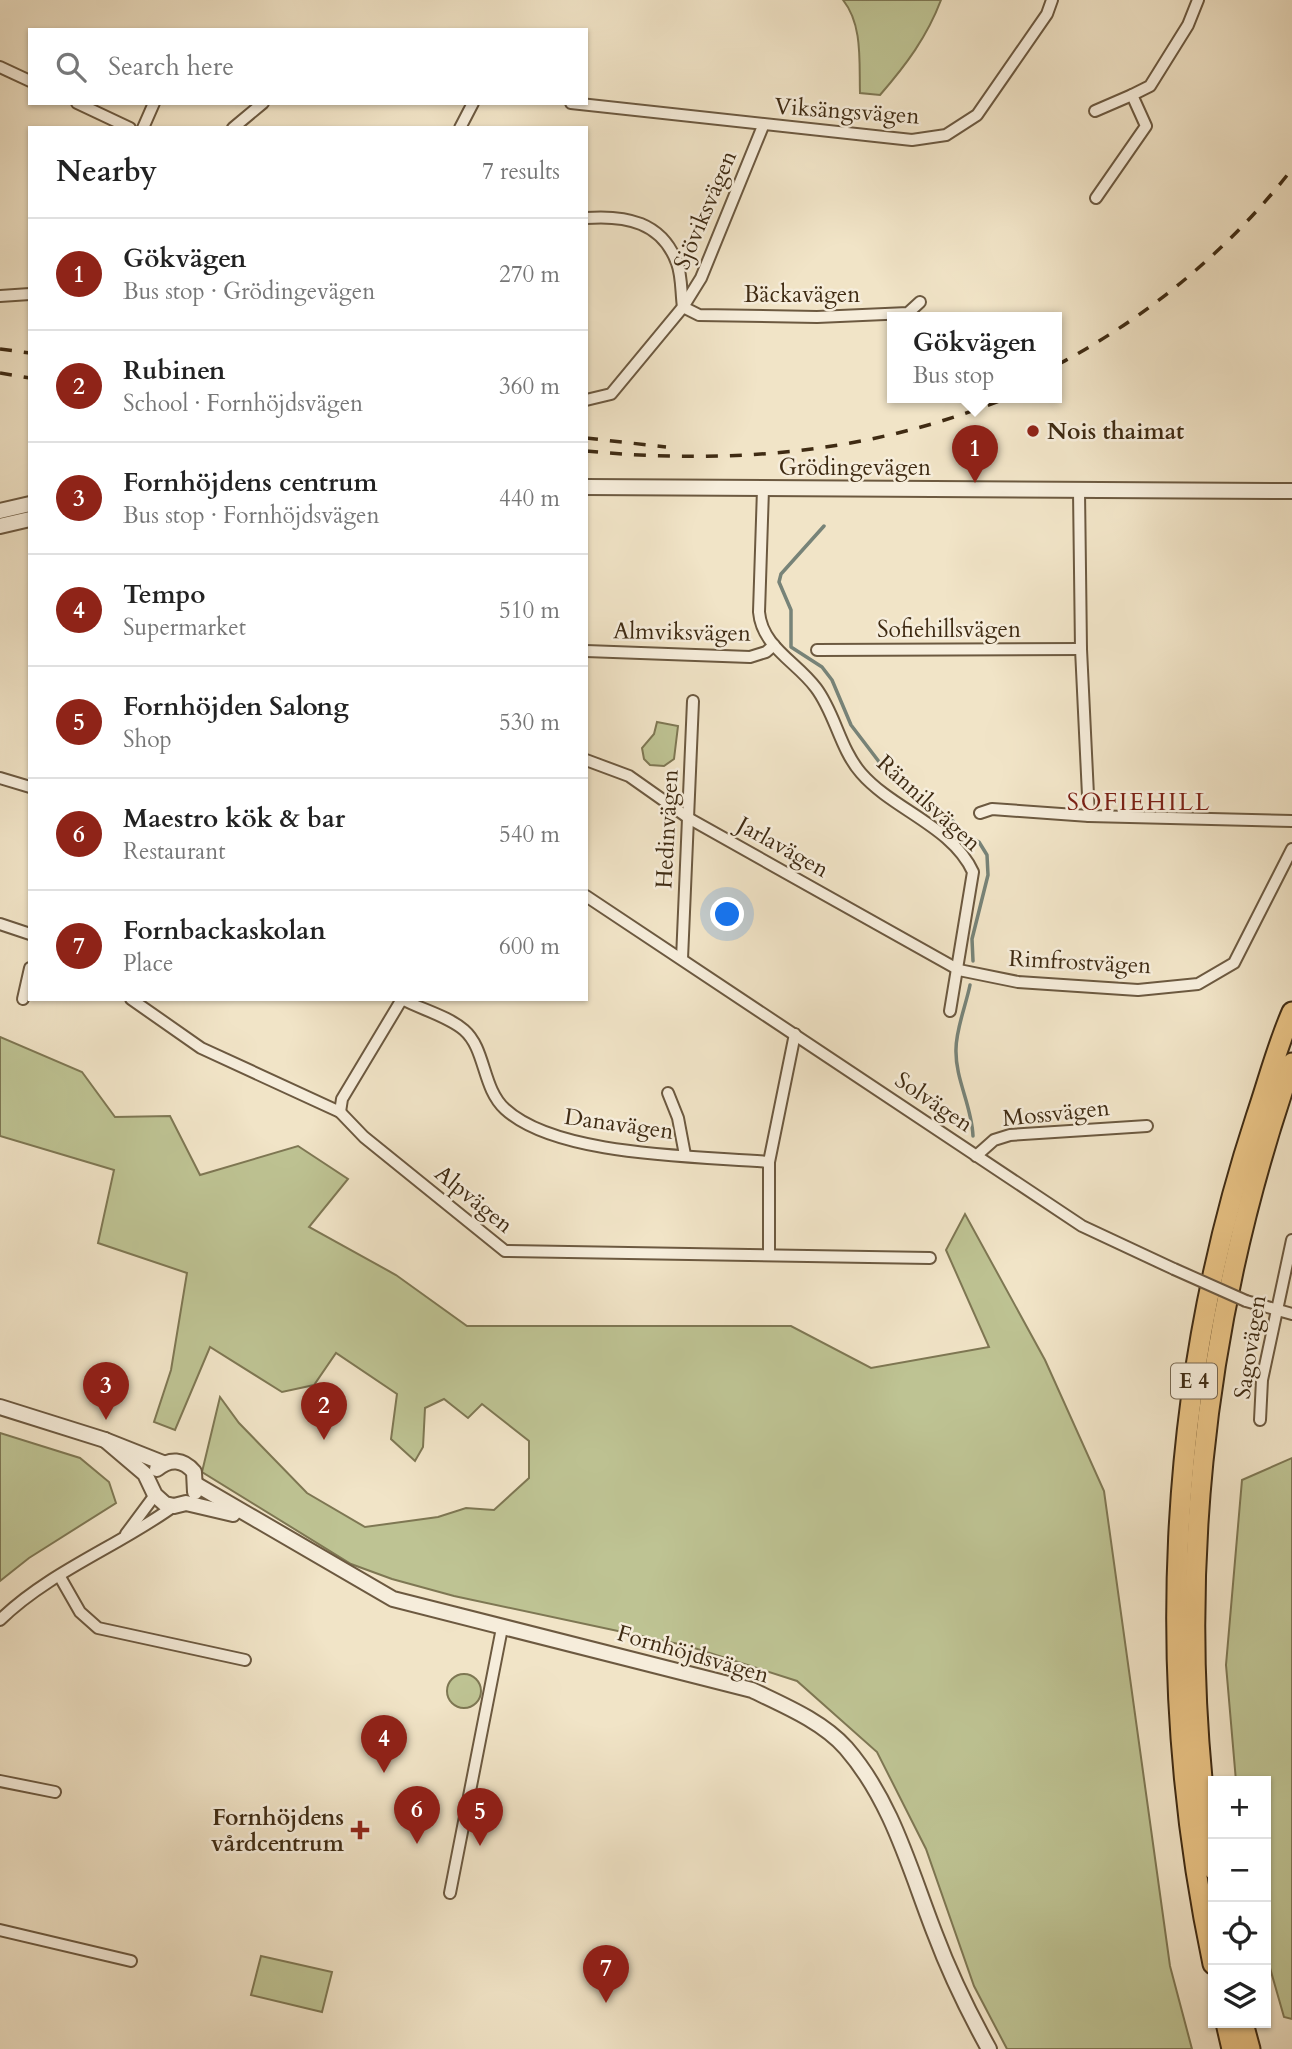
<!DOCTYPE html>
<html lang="en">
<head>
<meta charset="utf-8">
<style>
  body { margin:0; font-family:Cardo,serif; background:#f2f2f2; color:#222 }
  .controls { position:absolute; right:21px; bottom:21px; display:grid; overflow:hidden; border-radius:0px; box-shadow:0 2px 5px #0004 }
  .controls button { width:63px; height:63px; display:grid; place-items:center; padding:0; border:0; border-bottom:2px solid #e0e0e0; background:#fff; color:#222; font:35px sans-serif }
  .you { position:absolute; left:728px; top:915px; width:24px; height:24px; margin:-18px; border:5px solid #fff; border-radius:50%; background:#1a73e8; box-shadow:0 0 0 10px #1a73e833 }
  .badge { display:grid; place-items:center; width:46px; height:46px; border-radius:50%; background:#8f2418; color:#fff; font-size:23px; font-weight:700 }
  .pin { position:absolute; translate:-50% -58px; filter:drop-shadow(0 2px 4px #0008) }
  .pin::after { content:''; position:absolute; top:37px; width:24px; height:21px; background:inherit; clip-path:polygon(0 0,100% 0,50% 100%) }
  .popup { position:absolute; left:887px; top:312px; width:175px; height:91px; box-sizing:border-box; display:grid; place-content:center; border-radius:0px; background:#fff; filter:drop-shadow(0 2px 5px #0005); font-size:23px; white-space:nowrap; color:#767676 }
  .popup b { font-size:26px; color:#222 }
  .popup::after { content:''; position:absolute; left:50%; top:100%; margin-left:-14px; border:14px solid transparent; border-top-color:#fff }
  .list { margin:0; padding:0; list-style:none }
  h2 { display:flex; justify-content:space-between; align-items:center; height:91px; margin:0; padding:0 28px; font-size:30px }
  h2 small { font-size:23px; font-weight:400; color:#767676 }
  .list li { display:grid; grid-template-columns:46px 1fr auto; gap:21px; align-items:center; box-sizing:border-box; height:112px; padding:0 28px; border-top:2px solid #e0e0e0 }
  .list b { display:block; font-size:26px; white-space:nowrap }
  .list p { margin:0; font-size:23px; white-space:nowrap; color:#767676 }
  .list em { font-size:23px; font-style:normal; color:#767676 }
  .icon { flex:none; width:38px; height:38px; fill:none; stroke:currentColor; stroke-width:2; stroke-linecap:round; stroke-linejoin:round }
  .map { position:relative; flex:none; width:1292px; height:2049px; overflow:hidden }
  .search { position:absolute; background:#fff; box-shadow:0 2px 5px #0004; left:28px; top:28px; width:560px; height:77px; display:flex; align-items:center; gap:18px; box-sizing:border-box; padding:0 24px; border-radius:0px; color:#767676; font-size:26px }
  .panel { position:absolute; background:#fff; box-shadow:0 2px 5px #0004; left:28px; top:126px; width:560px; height:875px; border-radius:0px }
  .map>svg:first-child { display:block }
  .green { fill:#bec393; stroke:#7e7753; stroke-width:2 }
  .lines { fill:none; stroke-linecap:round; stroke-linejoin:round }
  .stream { stroke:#778378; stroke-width:3.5 }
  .minor-casing { stroke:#6c5940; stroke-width:14 }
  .tertiary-casing { stroke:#6c5940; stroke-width:18 }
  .motorway-casing { stroke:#3f2b13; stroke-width:23 }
  .minor { stroke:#f6eddb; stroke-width:10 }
  .tertiary { stroke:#f6eddb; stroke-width:14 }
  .motorway { stroke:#e8c284; stroke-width:19 }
  .rail { stroke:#3f2b13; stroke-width:3.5; stroke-dasharray:12 12; stroke-linecap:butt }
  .minor-bridge-casing { stroke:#6c5940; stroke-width:14; stroke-linecap:butt }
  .minor-bridge { stroke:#f6eddb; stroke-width:10 }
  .poi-dot { fill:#8f2418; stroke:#f6eddb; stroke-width:2.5 }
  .labels { text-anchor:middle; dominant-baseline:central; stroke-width:5; stroke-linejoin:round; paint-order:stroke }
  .shield { fill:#f6eddb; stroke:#76654f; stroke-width:2 }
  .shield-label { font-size:21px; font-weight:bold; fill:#3f2b13 }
  .street-label { font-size:23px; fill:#3f2b13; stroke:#f6eddb }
  .poi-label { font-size:23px; font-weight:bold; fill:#3f2b13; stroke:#f6eddb; text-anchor:start }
  .neighbourhood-label { font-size:24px; letter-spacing:2px; fill:#7a1f14; stroke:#f6eddb }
</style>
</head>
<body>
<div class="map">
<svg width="1292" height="2049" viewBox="0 0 1292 2049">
  <rect width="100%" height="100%" fill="#f1e4c7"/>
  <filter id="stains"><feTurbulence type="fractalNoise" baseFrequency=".00286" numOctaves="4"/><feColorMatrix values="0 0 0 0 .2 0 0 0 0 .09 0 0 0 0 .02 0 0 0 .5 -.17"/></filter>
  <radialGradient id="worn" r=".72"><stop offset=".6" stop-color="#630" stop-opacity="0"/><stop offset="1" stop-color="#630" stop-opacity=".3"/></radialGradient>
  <!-- green -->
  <g class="green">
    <path d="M843,0H941C927,37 906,65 880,95L860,93C859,62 863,25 843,0Z"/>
    <path d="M657,722L678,726L674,759L664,766L650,765L644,759L642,748L654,734Z"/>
    <path d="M0,1037L82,1072L115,1117L170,1116L200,1175L298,1146L348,1179L309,1227L396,1275L467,1326H791L871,1368L989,1347L946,1250L965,1214L1045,1360L1104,1491L1170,1966L1192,2049H1007L974,1986L926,1849L877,1752L797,1681L688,1646L454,1596L392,1579L351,1564L202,1472L220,1397L239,1423L307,1493L365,1527L438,1517L466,1508L494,1510L529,1478V1441L482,1404L468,1418L444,1399L425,1408L423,1447L415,1461L391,1439L397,1394L336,1353L314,1385L282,1392L210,1347L175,1430L154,1422L171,1370L187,1273L98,1243L114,1170L0,1136Z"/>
    <path d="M0,1433L80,1458L109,1482L116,1503L29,1558L0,1581Z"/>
    <path d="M1292,1458V2019L1284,2017L1266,1954V1781H1236L1226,1665L1242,1480Z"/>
    <circle cx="464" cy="1691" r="17"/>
    <path d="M261,1956L332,1972L322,2012L251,1995Z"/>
  </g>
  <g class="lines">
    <!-- stream -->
    <g class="stream">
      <path d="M824,526L781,574L779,582L791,610V647L822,667L832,680L851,725L880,763L910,792L924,798L932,811L953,821L963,834L979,842L987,855L988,875L972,939L973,961"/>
      <path d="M970,985C966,1005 956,1029 956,1049C955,1079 972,1106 973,1136"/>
    </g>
    <defs>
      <g id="minor">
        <path d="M0,67L30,81"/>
        <path d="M77,103L130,128"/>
        <path d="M571,103L912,140L946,135L977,115L1047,14L1052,0"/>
        <path d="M1095,111L1132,95"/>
        <path d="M143,128L154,103"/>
        <path d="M233,128L263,103"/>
        <path d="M460,128L473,103"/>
        <path d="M1096,198L1146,126L1132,95L1150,86L1188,25L1198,0"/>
        <path d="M586,218C626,215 662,222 677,263C682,276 681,294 683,307"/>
        <path d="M0,296L30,294"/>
        <path d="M683,307L699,315L817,317L908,313L920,302"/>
        <path d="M586,400L611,394L683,307L701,278L763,126"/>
        <path d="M763,489L759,612C762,647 797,662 816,688C835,713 840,749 861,773C893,810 952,826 973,872L950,1011"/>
        <path d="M1079,491L1081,649L1089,816"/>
        <path d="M817,650L1081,649"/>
        <path d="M586,651L750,657L766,652L774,645"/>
        <path d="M586,760L629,776L690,819L959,970L1018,982L1138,990L1198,984L1234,963L1292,849"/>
        <path d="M0,778L30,787"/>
        <path d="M980,813L992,809L1089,816L1292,821"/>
        <path d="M586,896L1082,1226L1174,1269"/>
        <path d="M0,924L30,934"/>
        <path d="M682,959L693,701"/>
        <path d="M23,999L30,968"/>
        <path d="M131,999L201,1048L340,1112L364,1137L505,1251L930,1258"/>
        <path d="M402,999C420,1009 448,1016 464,1030C486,1049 482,1088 505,1109C557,1157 699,1156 769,1162"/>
        <path d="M668,1093L678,1118L685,1155"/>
        <path d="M340,1112L342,1099L402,999"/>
        <path d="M976,1156L994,1140L1010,1135L1147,1126"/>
        <path d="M769,1255V1162L795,1034"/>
        <path d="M1246,1301L1292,1314"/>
        <path d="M1260,1420L1262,1380L1292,1240"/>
        <path d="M126,1534L155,1495"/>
        <path d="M60,1577L80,1612L98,1628L245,1660"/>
        <path d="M0,1620C49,1572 119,1546 174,1506"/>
        <path d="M0,1781L55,1792"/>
        <path d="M450,1893L502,1628"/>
        <path d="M0,1930L131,1961"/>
      </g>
      <g id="tertiary">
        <path d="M586,487L1292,491"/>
        <path d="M0,511L30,504"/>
        <path d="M0,526L30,519"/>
        <path d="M0,1407L105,1440L163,1463"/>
        <path d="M105,1440L145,1474L155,1495L165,1504L174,1506L186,1503L233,1514"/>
        <path d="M157,1469C170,1458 183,1459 194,1472L195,1492"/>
        <path d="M197,1485L393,1599L752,1690C783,1705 822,1721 846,1748C892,1801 910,1870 935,1934C950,1974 968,2011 989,2049"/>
      </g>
      <g id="motorway">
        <path d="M1213,1869C1172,1596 1201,1323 1292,1063"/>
        <path d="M1213,1964C1154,1684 1166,1390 1256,1117C1268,1082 1277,1046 1292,1012"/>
        <path d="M1226,2023L1232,2049"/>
        <path d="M1243,2023L1250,2049"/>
      </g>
    </defs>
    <!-- minor casing -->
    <use href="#minor" class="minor-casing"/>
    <!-- tertiary casing -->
    <use href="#tertiary" class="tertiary-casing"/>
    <!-- motorway casing -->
    <use href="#motorway" class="motorway-casing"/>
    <!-- minor -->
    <use href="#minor" class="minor"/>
    <!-- tertiary -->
    <use href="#tertiary" class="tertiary"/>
    <!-- motorway -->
    <use href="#motorway" class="motorway"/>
    <!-- rail -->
    <g class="rail">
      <path d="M0,349L30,353"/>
      <path d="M1057,365C1148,317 1229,250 1292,169"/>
      <path d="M0,373L30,378"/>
      <path d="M586,438L666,447"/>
      <path d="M586,451C733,465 872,453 1009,397"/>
    </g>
    <defs>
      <path id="minor-bridge" d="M1174,1269L1246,1301"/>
    </defs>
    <!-- minor-bridge casing -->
    <use href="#minor-bridge" class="minor-bridge-casing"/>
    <!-- minor-bridge -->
    <use href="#minor-bridge" class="minor-bridge"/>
  </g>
  <!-- markers -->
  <g class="poi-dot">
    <circle cx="1033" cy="431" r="7"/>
    <path d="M356.5 1819.5h7v7h7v7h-7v7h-7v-7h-7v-7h7z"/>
  </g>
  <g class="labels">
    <!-- shield labels -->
    <rect class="shield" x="1171" y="1363.5" width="46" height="35" rx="5"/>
    <g class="shield-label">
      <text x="1194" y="1381">E 4</text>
    </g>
    <!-- street labels -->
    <g class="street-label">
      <text transform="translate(847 111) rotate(4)">Viksängsvägen</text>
      <text transform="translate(705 210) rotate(-67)">Sjöviksvägen</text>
      <text x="802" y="294">Bäckavägen</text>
      <text x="855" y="467">Grödingevägen</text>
      <text x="949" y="629">Sofiehillsvägen</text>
      <text transform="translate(682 632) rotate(1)">Almviksvägen</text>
      <text transform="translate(929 803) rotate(42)">Rännilsvägen</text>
      <text transform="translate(667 829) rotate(-87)">Hedinvägen</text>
      <text transform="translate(783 847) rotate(29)">Jarlavägen</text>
      <text transform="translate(1080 962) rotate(3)">Rimfrostvägen</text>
      <text transform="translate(934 1102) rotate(34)">Solvägen</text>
      <text transform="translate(1056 1113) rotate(-6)">Mossvägen</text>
      <text transform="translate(619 1124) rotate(8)">Danavägen</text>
      <text transform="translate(474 1199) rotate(39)">Alpvägen</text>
      <text transform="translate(1250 1347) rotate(-81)">Sagovägen</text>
      <text transform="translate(693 1654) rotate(16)">Fornhöjdsvägen</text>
    </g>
    <!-- poi labels -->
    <g class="poi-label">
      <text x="1047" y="431">Nois thaimat</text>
      <text x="344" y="1817" text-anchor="end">Fornhöjdens<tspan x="344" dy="26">vårdcentrum</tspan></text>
    </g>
    <!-- neighbourhood labels -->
    <g class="neighbourhood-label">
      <text x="1139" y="802">SOFIEHILL</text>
    </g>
  </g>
  <rect width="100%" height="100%" filter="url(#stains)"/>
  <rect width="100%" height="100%" fill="url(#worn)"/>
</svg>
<div class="controls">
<button>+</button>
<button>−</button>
<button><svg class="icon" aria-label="locate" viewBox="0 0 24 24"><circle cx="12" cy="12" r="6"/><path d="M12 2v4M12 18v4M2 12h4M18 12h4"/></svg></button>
<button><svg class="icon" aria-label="layers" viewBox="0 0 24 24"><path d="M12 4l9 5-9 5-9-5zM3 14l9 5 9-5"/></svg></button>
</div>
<div class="you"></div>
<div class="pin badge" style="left:975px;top:483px">1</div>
<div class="popup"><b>Gökvägen</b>Bus stop</div>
<div class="pin badge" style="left:324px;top:1440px">2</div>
<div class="pin badge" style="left:106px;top:1420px">3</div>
<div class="pin badge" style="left:384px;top:1773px">4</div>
<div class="pin badge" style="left:480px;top:1846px">5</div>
<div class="pin badge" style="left:417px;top:1844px">6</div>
<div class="pin badge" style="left:606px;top:2003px">7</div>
<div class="search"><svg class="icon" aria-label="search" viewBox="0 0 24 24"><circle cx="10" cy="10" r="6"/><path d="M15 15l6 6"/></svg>Search here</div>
<section class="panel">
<h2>Nearby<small>7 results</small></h2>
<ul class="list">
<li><span class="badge">1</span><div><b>Gökvägen</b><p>Bus stop · Grödingevägen</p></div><em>270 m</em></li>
<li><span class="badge">2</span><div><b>Rubinen</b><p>School · Fornhöjdsvägen</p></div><em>360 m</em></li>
<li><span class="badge">3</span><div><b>Fornhöjdens centrum</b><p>Bus stop · Fornhöjdsvägen</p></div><em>440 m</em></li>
<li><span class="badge">4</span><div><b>Tempo</b><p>Supermarket</p></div><em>510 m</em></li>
<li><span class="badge">5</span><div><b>Fornhöjden Salong</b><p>Shop</p></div><em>530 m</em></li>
<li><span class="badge">6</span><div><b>Maestro kök &amp; bar</b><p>Restaurant</p></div><em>540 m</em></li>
<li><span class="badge">7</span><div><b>Fornbackaskolan</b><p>Place</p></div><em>600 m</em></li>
</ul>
</section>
</div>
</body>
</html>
